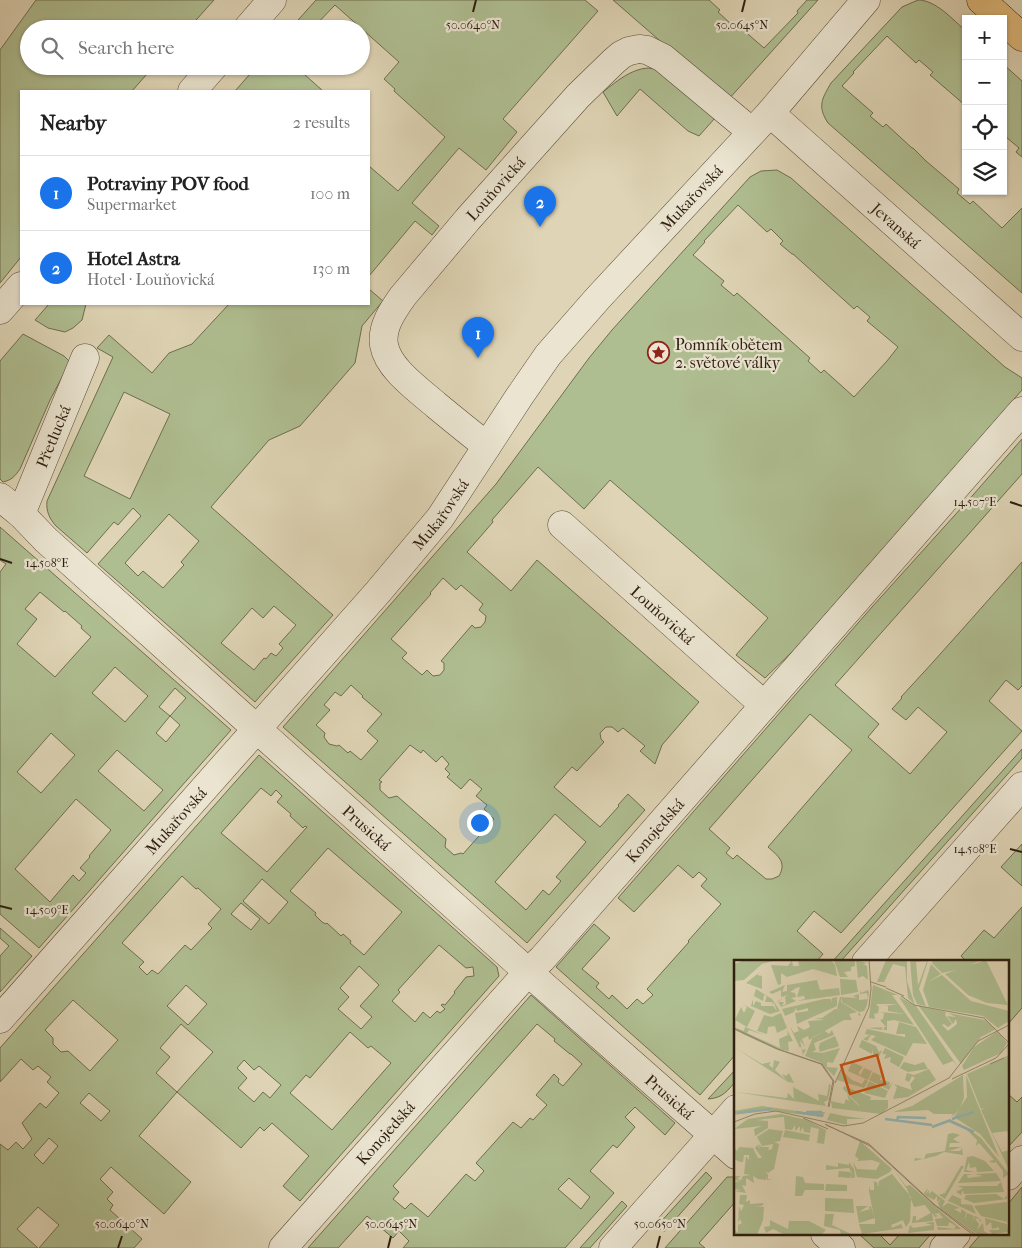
<!DOCTYPE html>
<html lang="en">
<head>
<meta charset="utf-8">
<style>
  body { margin:0; font-family:"IM FELL French Canon",serif; background:#f2f2f2; color:#222 }
  .controls { position:absolute; right:15px; top:15px; display:grid; overflow:hidden; border-radius:0px; box-shadow:0 1px 4px #0004 }
  .controls button { width:45px; height:45px; display:grid; place-items:center; padding:0; border:0; border-bottom:1px solid #e0e0e0; background:#fff; color:#222; font:25px sans-serif }
  .you { position:absolute; left:479px; top:822px; width:18px; height:18px; margin:-12px; border:4px solid #fff; border-radius:50%; background:#1a73e8; box-shadow:0 0 0 8px #1a73e833 }
  .badge { display:grid; place-items:center; width:32px; height:32px; border-radius:50%; background:#1a73e8; color:#fff; font-size:16px; font-weight:700 }
  .pin { position:absolute; translate:-50% -41px; filter:drop-shadow(0 1px 2px #0008) }
  .pin::after { content:''; position:absolute; top:26px; width:18px; height:15px; background:inherit; clip-path:polygon(0 0,100% 0,50% 100%) }
  .list { margin:0; padding:0; list-style:none }
  h2 { display:flex; justify-content:space-between; align-items:center; height:65px; margin:0; padding:0 20px; font-size:21px }
  h2 small { font-size:16px; font-weight:400; color:#767676 }
  .list li { display:grid; grid-template-columns:32px 1fr auto; gap:15px; align-items:center; box-sizing:border-box; height:75px; padding:0 20px; border-top:1px solid #e0e0e0 }
  .list b { display:block; font-size:19px; white-space:nowrap }
  .list p { margin:0; font-size:16px; white-space:nowrap; color:#767676 }
  .list em { font-size:16px; font-style:normal; color:#767676 }
  .icon { flex:none; width:28px; height:28px; fill:none; stroke:currentColor; stroke-width:2; stroke-linecap:round; stroke-linejoin:round }
  .map { position:relative; flex:none; width:1022px; height:1248px; overflow:hidden }
  .search { position:absolute; background:#fff; box-shadow:0 1px 4px #0004; left:20px; top:20px; width:350px; height:55px; display:flex; align-items:center; gap:12px; box-sizing:border-box; padding:0 18px; border-radius:28px; color:#767676; font-size:19px }
  .panel { position:absolute; background:#fff; box-shadow:0 1px 4px #0004; left:20px; top:90px; width:350px; height:215px; border-radius:0px }
  .map>svg:first-child { display:block }
  .green { fill:#afbe91; stroke:#6e6e50; fill-rule:evenodd }
  .lines { fill:none; stroke-linecap:round; stroke-linejoin:round }
  .minor-casing { stroke:#5a4b39; stroke-width:29 }
  .major-casing { stroke:#2e1d0f; stroke-width:29 }
  .minor { stroke:#eae4d0; stroke-width:28 }
  .major { stroke:#e0ba7b; stroke-width:28 }
  .ticks { fill:none; stroke:#2e1d0f; stroke-width:2 }
  .labels { text-anchor:middle; dominant-baseline:central; stroke-width:4.5; stroke-linejoin:round; paint-order:stroke }
  .street-label { font-size:16px; fill:#2e1d0f; stroke:#eae4d0 }
  .poi-label { font-size:16px; fill:#2e1d0f; stroke:#eae4d0; text-anchor:start }
  .inset-river { fill:none; stroke:#95b7b5; stroke-width:2.5 }
  .inset-road { fill:none; stroke:#988b73; stroke-width:1 }
  .view { fill:#cc500c; fill-opacity:0.15; stroke:#cc500c; stroke-width:2.5 }
  .inset-edge { fill:none; stroke:#2e1d0f; stroke-width:2.5 }
  .ticks-label { font-size:12px; text-anchor:middle; fill:#2e1d0f; stroke:#eae4d0; stroke-width:4.5; stroke-linejoin:round; paint-order:stroke }
</style>
</head>
<body>
<div class="map">
<svg width="1022" height="1248" viewBox="0 0 1022 1248">
  <rect width="100%" height="100%" fill="#dfd5b6"/>
  <filter id="stains"><feTurbulence type="fractalNoise" baseFrequency=".004" numOctaves="4"/><feColorMatrix values="0 0 0 0 .2 0 0 0 0 .09 0 0 0 0 .02 0 0 0 .5 -.17"/></filter>
  <radialGradient id="worn" r=".72"><stop offset=".6" stop-color="#630" stop-opacity="0"/><stop offset="1" stop-color="#630" stop-opacity=".3"/></radialGradient>
  <!-- green -->
  <g class="green">
    <path d="M36,0H214L188,29H29V66H154L132,91H21V257L0,283V50Z"/>
    <path d="M316,0H585L598,11L503,119L517,132L486,170L459,148L412,203L439,226L432,235L415,221L369,276V166L398,191L445,137L394,91L395,89L384,79L399,62L335,5L312,29H290Z"/>
    <path d="M613,0H709L720,10L718,12L731,24L734,22L764,48L798,13L797,11L807,0H818L728,100Z"/>
    <path d="M918,0C936,0 953,20 966,31V106L930,75L933,72L919,60L916,63L887,36L853,72L854,73L842,86L873,113L870,116L883,127L886,124L912,148H913L926,161L959,189L957,193L970,204L973,201L1002,228L1022,208V293L828,123C817,106 822,99 831,83L902,7Z"/>
    <path d="M1003,64L1022,81V157L1016,152L1019,148L1006,137L1003,140Z"/>
    <path d="M257,66H295L323,91H235Z"/>
    <path d="M648,68L656,69L715,118L699,136L688,131L640,89L617,116L603,92C617,81 631,69 648,68Z"/>
    <path d="M777,170L791,178L1005,367L1022,378V390L795,649L765,678L736,655L768,618L610,480L584,509L538,467L492,520L493,522L467,552L511,591L537,560L699,702L662,745L655,764L640,751L645,746L623,728L618,732L612,727H606L600,733L601,739L604,742L577,771L572,767L554,787L600,827L619,806L618,805L628,794L645,810L527,943L283,727L496,484L589,358L612,330L750,177L761,171ZM738,205L767,232L771,229L783,241L780,244L792,254H793L854,309L857,306L870,317L867,321L898,347L887,361L854,397L824,370L821,373L808,361L810,358L737,293L734,296L721,285L724,281L693,255L705,242L704,241ZM443,578L456,590L461,585L483,604L479,610L486,616L485,622L481,627L475,628L472,625L441,661L444,663V670L440,675L433,676L427,670L422,675L402,658L407,653L391,639L431,594L430,593ZM351,685L363,696L362,697L382,714L367,731L378,741L361,760L350,751L348,753L339,745L337,746L329,744L324,737L325,733L316,725L330,710L324,705L335,692L341,696ZM410,745L421,753L423,750L436,762L442,756L449,764L445,769L450,774L447,777L461,789L470,779L482,789L476,796L487,805L484,809L494,819L463,854L461,853L454,855L445,847L446,839L397,796L389,798L380,790V783L382,782L379,780ZM555,814L586,842L556,877L561,881L549,895L543,890L526,910L495,882Z"/>
    <path d="M369,289L383,301L362,326L355,363L300,426L269,440L211,507L333,615L255,702L98,564L141,516L133,508L118,525L114,522L87,553L56,526C49,518 46,511 47,501L113,357L97,348L109,335L152,373L169,353L192,344L229,304H369ZM124,392L170,414L130,499L84,476ZM169,514L199,541L181,562L184,565L163,588L143,571L138,576L125,563ZM274,606L296,625L279,644L283,648L276,656L271,653L266,659L264,658L254,670L221,643L252,608L263,618Z"/>
    <path d="M49,304H86L82,320L73,328L65,332L48,328L35,320Z"/>
    <path d="M23,334L64,356L70,362L50,400L20,469C15,476 12,480 3,482L0,479V361Z"/>
    <path d="M1022,439V474L835,685L879,724L868,737L910,774L947,732L918,707L906,720L892,709L902,698L901,697C942,653 981,608 1022,562V686L1018,690L1006,680L989,701L1022,731L841,933L814,911L797,931L823,954L816,962H736V1054L700,1095L556,967L594,924L610,938L582,969L599,983L596,987L609,999L612,995L627,1009L637,999L643,1004L653,995L647,989L689,942L688,941L721,904L701,886L707,879L699,872L693,878L678,865L634,912L618,898L872,607L973,495ZM810,714L852,750L768,847C778,856 787,862 779,876L772,879H766L737,855L733,859L726,853L730,848L709,829Z"/>
    <path d="M0,527L231,730L39,948L0,914V572L6,564L0,560ZM40,592L64,612L65,611L82,626L81,628L91,637L55,677L17,644L37,619L25,609ZM115,667L148,696L125,722L92,693ZM175,688L186,698L170,716L159,707ZM170,716L180,725L166,742L156,733ZM51,733L75,755L41,793L17,772ZM117,750L163,790L144,811L98,771ZM76,799L111,830L89,856L90,857L80,868L86,873L79,881L73,875L50,902L15,869Z"/>
    <path d="M1022,749V758L840,962H832Z"/>
    <path d="M259,755L497,967L499,976L300,1201L283,1186L309,1156L272,1123L264,1131L260,1127L241,1148L177,1092L139,1136L191,1182L164,1214L111,1167L100,1179L113,1192L107,1199L113,1205L110,1210L142,1239L134,1248H39L59,1225L38,1207L17,1229L38,1248H0V1144L8,1150L16,1142L23,1149L32,1139L22,1123L40,1103L46,1108L59,1093L47,1082L51,1077L38,1066L33,1070L21,1059L0,1082V1048ZM261,788L271,796L276,790L282,796L277,802L291,814L290,816L303,828L305,826L307,827L267,872L221,833ZM328,848L402,912L364,955L350,943L351,941L343,934L341,936L327,923L326,924L322,922L315,915L316,913L290,891ZM182,876L196,889L198,888L221,909L208,924L212,928L191,950L185,945L158,974L152,970L147,975L139,967L144,962L122,943ZM262,879L288,902L269,924L243,901ZM241,903L260,919L251,930L231,914ZM439,945L466,968L473,967L474,976L466,977L454,992L455,993L445,1005L443,1004L441,1005L445,1009L440,1013L437,1011L430,1018L423,1012L415,1022L392,1001L400,992L398,990ZM359,966L379,985L360,1006L372,1017L361,1029L338,1009L349,997L340,988ZM186,985L207,1004L188,1025L167,1006ZM73,1000L118,1040L90,1071L68,1051L61,1052L53,1044V1038L45,1030ZM181,1024L213,1052L177,1092L156,1073L170,1057L160,1048ZM350,1032L368,1048L371,1046L391,1063L332,1130L290,1093L306,1075L310,1078ZM244,1060L254,1070L259,1066L281,1085L270,1098L263,1092L254,1102L238,1088L247,1078L237,1068ZM89,1093L110,1111L101,1121L80,1103ZM49,1138L58,1146L43,1164L34,1155Z"/>
    <path d="M1022,844V886L1001,867Z"/>
    <path d="M1022,907V1008L1008,1024V962H967L961,956L984,930L994,938Z"/>
    <path d="M0,928L32,956L0,992V956L9,946L0,938Z"/>
    <path d="M531,995L675,1123L665,1135L635,1107L625,1117L635,1127L617,1148L613,1145L590,1171L614,1193L565,1248H403L409,1241L399,1231L393,1238L367,1216L338,1248H308ZM537,1024L555,1039L554,1041L570,1054H571L582,1064L563,1086L558,1082L559,1079L554,1074L536,1095L547,1105L533,1120L530,1118L521,1128L513,1122L476,1163L484,1171L475,1181L466,1174L428,1217L411,1203L405,1209L393,1199L399,1192L393,1186ZM569,1178L590,1197L581,1209L558,1189Z"/>
    <path d="M736,1069V1081C727,1091 723,1098 708,1099Z"/>
    <path d="M1008,1094L1017,1102L1022,1097V1132L1008,1147Z"/>
    <path d="M706,1172L712,1178L664,1232L657,1226Z"/>
    <path d="M727,1177H736V1201L699,1243L705,1248H665Z"/>
    <path d="M1022,1187V1248H969L981,1234H1008V1204Z"/>
    <path d="M622,1201L627,1206L590,1248H580Z"/>
    <path d="M859,1234H879L890,1245L900,1234H931L919,1248H874Z"/>
  </g>
  <g class="lines">
    <defs>
      <g id="minor">
        <path d="M247,29L272,0"/>
        <path d="M192,91L214,66"/>
        <path id="s1" d="M770,113L1022,337"/>
        <path d="M0,310L21,286"/>
        <path id="s2" d="M487,446C470,433 453,419 436,405C419,390 388,369 384,345C381,327 393,310 403,296L468,219L578,96L613,62L621,55L629,51L639,49L647,50L663,58L752,132"/>
        <path id="s3" d="M0,497L21,514L46,540L528,972L736,1155"/>
        <path id="s4" d="M21,514L85,358"/>
        <path id="s5" d="M562,525L764,705"/>
        <path d="M866,962L1022,786"/>
        <path id="s6" d="M0,1019L378,592L440,518L519,397L548,355L598,298L770,113L866,0"/>
        <path d="M1008,1176L1022,1160"/>
        <path d="M825,1234L841,1248"/>
        <path id="s7" d="M283,1248L528,972L542,959L1022,411"/>
        <path d="M613,1248L736,1109"/>
        <path d="M944,1248L956,1234"/>
      </g>
      <g id="major">
        <path d="M981,0L1002,19"/>
        <path d="M1003,20L1022,37"/>
      </g>
    </defs>
    <!-- minor casing -->
    <use href="#minor" class="minor-casing"/>
    <!-- major casing -->
    <use href="#major" class="major-casing"/>
    <!-- minor -->
    <use href="#minor" class="minor"/>
    <!-- major -->
    <use href="#major" class="major"/>
  </g>
  <!-- ticks -->
  <path class="ticks" d="M473,12L476,0M742,12L745,0M1010,502L1022,506M0,559L12,563M1010,849L1022,852M0,906L12,909M118,1248L122,1236M388,1248L391,1236M657,1248L660,1236"/>
  <!-- icons -->
  <defs>
    <symbol id="sight-ring" viewBox="-11 -11 22 22"><circle r="9.5" fill="#eae4d0" stroke="#8f2418" stroke-width="1.5"/><path d="M0-6L1.8-2.2L6-1.7L2.9 1.2L3.7 5.4L0 3.3L-3.7 5.4L-2.9 1.2L-6-1.7L-1.8-2.2Z" fill="#8f2418"/></symbol>
  </defs>
  <g fill-rule="evenodd">
    <use href="#sight-ring" x="646" y="340" width="25" height="25"/>
  </g>
  <g class="labels">
    <!-- street labels -->
    <g class="street-label">
      <text stroke="none"><textPath href="#s2" startOffset="342">Louňovická</textPath></text>
      <text stroke="none"><textPath href="#s6" startOffset="1075">Mukařovská</textPath></text>
      <text stroke="none"><textPath href="#s1" startOffset="169">Jevanská</textPath></text>
      <text stroke="none"><textPath href="#s4" startOffset="84">Přetlucká</textPath></text>
      <text stroke="none"><textPath href="#s6" startOffset="670">Mukařovská</textPath></text>
      <text stroke="none"><textPath href="#s5" startOffset="135">Louňovická</textPath></text>
      <text stroke="none"><textPath href="#s6" startOffset="265">Mukařovská</textPath></text>
      <text stroke="none"><textPath href="#s3" startOffset="494">Prusická</textPath></text>
      <text stroke="none"><textPath href="#s7" startOffset="559">Konojedská</textPath></text>
      <text stroke="none"><textPath href="#s3" startOffset="899">Prusická</textPath></text>
      <text stroke="none"><textPath href="#s7" startOffset="154">Konojedská</textPath></text>
    </g>
    <!-- poi labels -->
    <g class="poi-label">
      <text x="675" y="344">Pomník obětem<tspan x="675" dy="18">2. světové války</tspan></text>
    </g>
  </g>
  <!-- overview -->
  <g transform="translate(734 960)">
    <rect width="275" height="275" fill="#dfd5b6"/>
    <path d="M11,0L19,1L43,0L28,4L10,20L0,21V4ZM58,0L59,6H65L64,0H97L101,5L103,16L79,9L53,17L47,13V24L44,25L37,5L54,6ZM100,0H121V6L117,7V11L110,12L114,17H106ZM122,0L133,3L129,4L133,6L134,20L129,16L124,18ZM152,0H173V21L181,45L174,38L171,7L159,4L150,22H143ZM176,0L194,1L185,29L192,46L183,44L179,35ZM193,1L185,23L184,25L182,2ZM199,0H247L237,5L252,0L274,45L253,43L234,35L211,14L222,10L208,13L198,3ZM197,4L207,14L194,22L208,15L237,41L275,51V61L264,68L249,56L195,47L189,30ZM26,12L23,15L28,16V29L12,23ZM106,19L122,20L124,32L107,35ZM83,20L86,30L105,28L106,35L63,41L71,39L70,36L63,37L66,27L62,28L56,32L61,33L62,37L57,38L62,41L47,47L44,41L49,38L44,42H50L48,46L52,44L51,37L54,35L47,37V30L38,34L35,32L51,25L48,32L53,31V25ZM139,25L164,35H158L180,65L160,60L153,61V70H157H150V67H147L149,70L134,68L152,67L146,60L149,59L150,53L145,52L171,54L154,51V46H150L164,44H142L145,47L144,53L140,54L141,59L135,58ZM22,29L38,39L46,51L36,54L17,46L19,39V46L22,41L27,43V46H39L43,51L40,43L37,44L39,42H31L33,36L30,35L29,41L20,36L19,39ZM126,30L127,33L134,30L135,33L133,45L130,51L125,52L127,56L124,55L125,52L108,42L107,37V42L123,52L115,54L118,60H110L75,80L74,76L68,79L71,87L66,80L68,90L72,89L69,95L67,87H65L64,83L63,82L57,69V68L60,73L65,71L63,66L70,70L76,67L74,61L90,60L81,58H88L101,49L112,50L103,49L106,37L123,38L119,36L125,34V40L134,39L133,33L126,34ZM165,37L182,46L224,107L219,101L209,105ZM98,38L103,37V46L63,64L61,53L74,51V48L63,51L62,48L60,52L51,56L48,49L90,39H97L98,43ZM9,44L21,51L13,67L1,60L7,47L10,53L13,47ZM184,45L212,52L211,55L218,64L214,67L210,64L208,65L214,71L223,64L222,59L219,64L213,56L222,57L214,53L251,60L262,69L247,77L227,104ZM47,53L53,68L43,73L41,66L34,67L33,74L23,71L30,55L38,57ZM165,62L182,67L193,84L179,83L175,90L172,89L175,90L172,96L137,80L142,76L137,75L133,81L129,79L136,75L131,74L133,69L171,77V74H162ZM0,67L10,71L11,67L30,75L15,70L13,73L46,88L45,79L54,75L53,70L59,81L54,82L55,91L44,89L25,80L48,92L7,73L12,74ZM98,70L100,75L80,83L82,90L78,92L88,93L106,88L99,103L93,102V107L104,108L100,116L86,102L71,96L79,77L91,71L95,74ZM264,71L273,83L267,93L230,110L228,106L240,87ZM101,76L105,86L100,88V84V88L95,89V85V89L86,92L85,88L84,91L86,83ZM128,80L142,86L145,92L148,90L145,97L139,94V89L138,94L125,87ZM0,87L28,104L37,102L35,105L39,108L40,100L46,102L41,110L52,120L48,114L52,116L55,113L60,123L54,122ZM151,88L170,97L165,107L156,102L157,97L150,99L152,94H148ZM275,95V175L273,171L258,173L268,192L275,190V210L247,150L251,148L247,149L233,114ZM118,102L129,107L125,112L126,116L130,108L138,111L134,120L114,111ZM170,102L181,105L190,102L194,109L174,112L166,108ZM195,109L202,120L174,137L159,139L163,127L160,124L178,130L176,124L181,118L178,116L175,122L171,120L173,113L180,115ZM107,110L118,120L128,124L131,119L134,121L130,128L103,120ZM139,112L147,116L146,120L156,122L155,127L159,121L155,130L135,120ZM229,115L230,138L226,148L221,154L217,157L219,154H200L194,150L159,152L178,146ZM232,115L265,197L246,174L220,157L233,137ZM135,121L154,131L151,138L130,133ZM95,124L97,125L94,140L90,142L92,146L1,132L53,138L54,133L60,139L59,127L85,141L84,134L93,136ZM110,126L137,137L136,140H154V148L147,154L98,148L97,141L110,144L112,139L115,141L113,134L124,145L126,146L109,129ZM28,146L69,152H91L89,157L31,150L0,155V151ZM96,153L110,156L132,159H113V165L93,160ZM47,154L73,160L92,170L90,184L83,183L85,169L77,167L76,173L70,172L69,167L66,172V166L61,171V165L58,170L51,169L50,157L22,160L34,161V168L21,176L20,169L28,166L0,169L14,159ZM217,160L232,167L247,178L275,214L269,218V211L261,201V203L256,202L255,201L260,200L245,183L242,186L243,180L232,169L215,162ZM35,169L49,171L46,181L40,182L45,184L40,209L34,213L31,211L34,215V219H39L33,220L32,216V220L24,219L19,216L20,223L12,218V226L8,225L12,233L0,231L7,230L0,229V222L7,221L0,220V216H7L3,219L7,220L9,216L17,215L10,214L12,196L15,200V195H10L9,202H6L0,199V187L3,191L5,187L19,188L24,198H28L21,188L23,185L26,189L24,184L28,187H35L34,190L38,189L39,184L28,186L23,177ZM51,170L76,175L75,181L49,177ZM219,173L226,175L219,179L226,183H216L215,187H228L215,191H226L228,188L229,195L210,192L202,196L180,201L181,198L190,199L192,194L211,191L214,174ZM126,181L158,209L156,212L143,219L123,217L119,202L123,209L142,210L146,203L138,200L123,201L125,199L121,196ZM239,196L251,201L260,211L243,212L242,207L236,208L235,202L232,210L240,212H230L233,197ZM115,202L120,209L121,217L119,218H117V215L116,218L104,217L105,211L116,212L119,216L115,208L92,210V205L104,207V203L115,205ZM227,206H230L211,239L205,235L211,233ZM160,210L172,226L176,225L227,269L204,270L203,267L220,269L222,266L215,262L214,266H203L201,259L209,258L205,253L200,254L204,256L201,257L199,254L198,253L199,261L178,263L179,256H182V261L197,253L191,245L180,247L173,229ZM262,213L267,221L224,223L230,214H239L233,215L234,218L249,216L241,214ZM158,214L177,237L176,261L172,267L169,260L157,265L158,268L167,264L169,268L128,274L125,264H141V258L125,263L122,246H134L125,252L137,249L134,248L137,246L140,257L135,231V226L136,230H140V222L136,221L143,222L144,227L145,221ZM62,216L69,217L71,223L90,224V230H71L68,236H61ZM267,222L270,232L230,234L229,230L227,235L222,232L229,228L223,226H263ZM92,224L113,225V231H91ZM194,228L192,234L195,230V234L198,231L211,241L208,247L214,243L226,248L220,249L227,253V249L232,252L231,261L233,253L240,256L238,262L241,256L245,258L246,259L247,261L246,262L245,258L241,259L245,264L243,270L249,263L250,271L256,275H244L206,248L204,243L207,239L203,242V236L200,240L192,236L190,233ZM262,234L270,239L273,235V239L240,243L230,239L232,235ZM6,235H13L12,242L16,240V244L30,243L28,246H20L30,247L29,260L23,275H4L0,272V269L4,273V265L8,263L6,259L4,263L5,246L7,251L10,245L5,244ZM218,235L227,239V244L238,245L242,254L214,241ZM91,238L119,239L120,253L91,251ZM273,242V262L247,256L240,246ZM91,254H100L98,265L119,275H107L106,270L90,266ZM251,258L273,264L274,272L258,274L255,270H265V267L258,269L257,262L252,266ZM36,260L54,269L55,261H75L92,270L87,275H51L39,269L32,273L30,267L36,266ZM199,262L200,263V270L174,273L176,265L179,268L199,265L191,263Z" fill="#afbe91" fill-rule="evenodd"/>
    <path class="inset-river" d="M62,152L89,156M72,152H88M3,153L38,149M151,159L198,165M218,159L240,152M163,160L164,157L192,158M216,161L240,172M198,167L217,160"/>
    <path class="inset-road" d="M137,22L152,27M152,28L170,36M167,36L180,45L250,58L275,83M0,68L44,89L88,104L100,121L95,147M0,69L43,89L87,104L99,121L94,147M256,104L270,98M218,119L262,98L275,84M101,123L135,47L137,29L135,0M69,158L94,169M0,162L21,154L42,151L110,166L129,163L215,118L244,81L275,65M91,164L136,186L199,244L239,275M92,165L135,184L201,245L242,275"/>
    <path class="view" d="M143,95L151,124L116,134L107,105Z"/>
    <rect width="275" height="275" class="inset-edge"/>
  </g>
  <g class="ticks-label">
    <text x="473" y="29">50.0640°N</text>
    <text x="742" y="29">50.0645°N</text>
    <text x="975" y="506">14.507°E</text>
    <text x="47" y="567">14.508°E</text>
    <text x="975" y="853">14.508°E</text>
    <text x="47" y="914">14.509°E</text>
    <text x="122" y="1228">50.0640°N</text>
    <text x="391" y="1228">50.0645°N</text>
    <text x="660" y="1228">50.0650°N</text>
  </g>
  <rect width="100%" height="100%" filter="url(#stains)"/>
  <rect width="100%" height="100%" fill="url(#worn)"/>
</svg>
<div class="controls">
<button>+</button>
<button>−</button>
<button><svg class="icon" aria-label="locate" viewBox="0 0 24 24"><circle cx="12" cy="12" r="6"/><path d="M12 2v4M12 18v4M2 12h4M18 12h4"/></svg></button>
<button><svg class="icon" aria-label="layers" viewBox="0 0 24 24"><path d="M12 4l9 5-9 5-9-5zM3 14l9 5 9-5"/></svg></button>
</div>
<div class="you"></div>
<div class="pin badge" style="left:478px;top:358px">1</div>
<div class="pin badge" style="left:540px;top:227px">2</div>
<div class="search"><svg class="icon" aria-label="search" viewBox="0 0 24 24"><circle cx="10" cy="10" r="6"/><path d="M15 15l6 6"/></svg>Search here</div>
<section class="panel">
<h2>Nearby<small>2 results</small></h2>
<ul class="list">
<li><span class="badge">1</span><div><b>Potraviny POV food</b><p>Supermarket</p></div><em>100 m</em></li>
<li><span class="badge">2</span><div><b>Hotel Astra</b><p>Hotel · Louňovická</p></div><em>130 m</em></li>
</ul>
</section>
</div>
</body>
</html>
